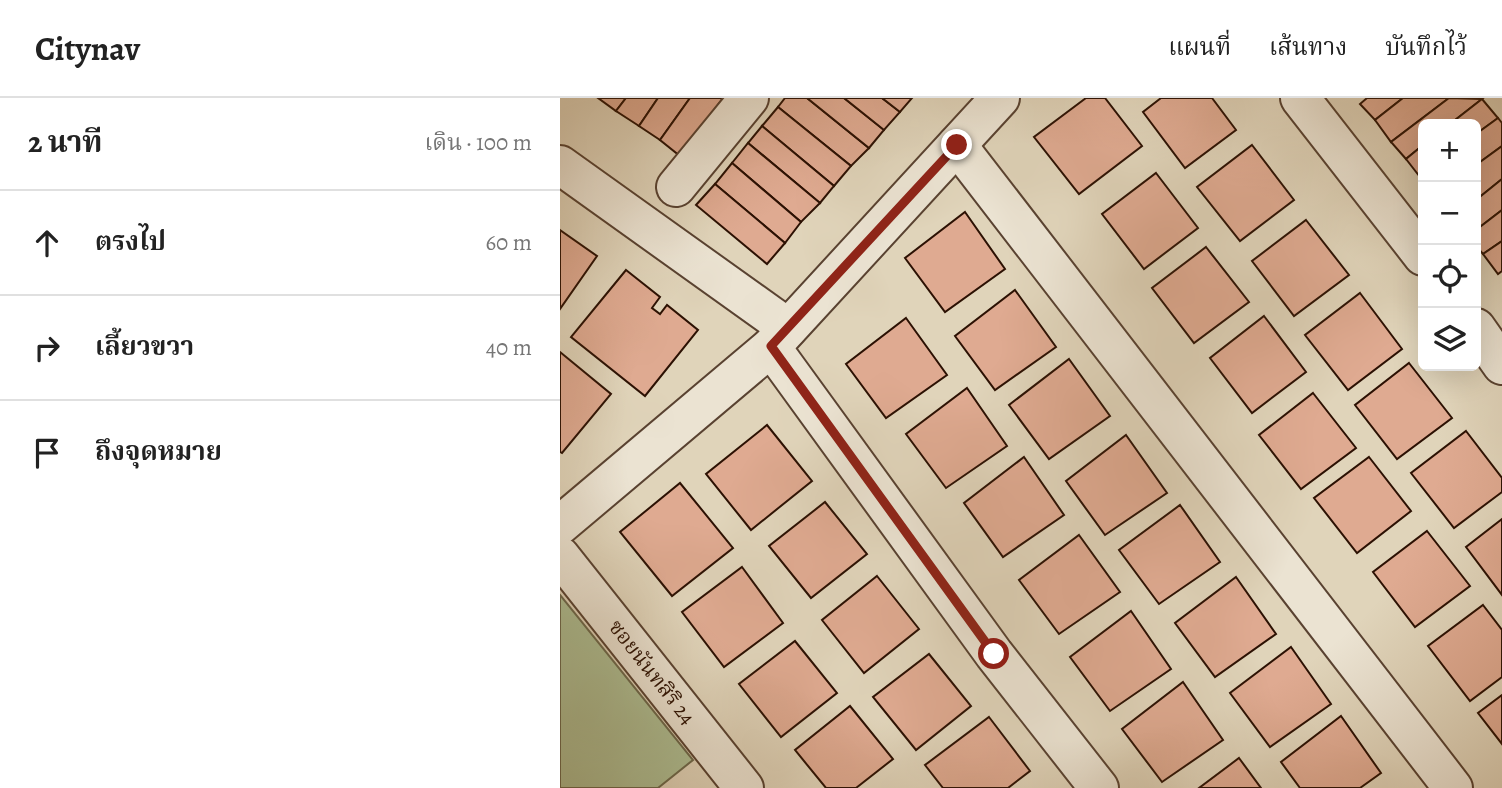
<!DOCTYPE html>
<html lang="th">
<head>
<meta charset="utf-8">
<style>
  body { margin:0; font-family:Alegreya,"Noto Serif Thai",serif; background:#f2f2f2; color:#222 }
  .controls { position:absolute; right:21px; top:21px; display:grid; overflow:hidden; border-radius:10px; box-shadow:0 7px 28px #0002 }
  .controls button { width:63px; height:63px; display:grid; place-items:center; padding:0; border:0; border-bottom:2px solid #e0e0e0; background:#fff; color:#222; font:35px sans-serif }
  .stop { position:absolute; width:21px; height:21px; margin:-16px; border:5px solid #8f2418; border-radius:50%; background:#fff }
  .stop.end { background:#8f2418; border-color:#fff; box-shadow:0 2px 7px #0008 }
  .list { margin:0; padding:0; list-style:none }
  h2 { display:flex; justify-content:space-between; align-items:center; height:91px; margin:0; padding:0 28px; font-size:30px }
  h2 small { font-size:23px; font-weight:400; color:#767676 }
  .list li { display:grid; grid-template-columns:46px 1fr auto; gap:21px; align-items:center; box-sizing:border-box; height:105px; padding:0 28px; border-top:2px solid #e0e0e0 }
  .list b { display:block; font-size:26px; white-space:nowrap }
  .list em { font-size:23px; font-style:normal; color:#767676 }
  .icon { flex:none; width:38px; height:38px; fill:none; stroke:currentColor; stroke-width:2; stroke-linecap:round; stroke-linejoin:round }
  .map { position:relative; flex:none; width:942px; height:690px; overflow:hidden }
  header { display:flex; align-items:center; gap:42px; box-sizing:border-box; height:98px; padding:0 35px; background:#fff; border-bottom:2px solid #e0e0e0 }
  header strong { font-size:33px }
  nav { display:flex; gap:38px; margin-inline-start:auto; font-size:24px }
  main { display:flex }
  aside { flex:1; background:#fff }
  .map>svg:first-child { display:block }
  .green { fill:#adbe94; stroke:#6c684c; stroke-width:2 }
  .building { fill:#dfaa91; stroke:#2c1103; stroke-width:2 }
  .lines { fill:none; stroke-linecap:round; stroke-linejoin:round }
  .minor-casing { stroke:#594231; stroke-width:42 }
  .minor { stroke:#ebe3d2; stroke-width:38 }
  .route { stroke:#8f2418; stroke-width:9 }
  .labels { text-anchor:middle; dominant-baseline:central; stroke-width:6; stroke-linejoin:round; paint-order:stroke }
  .street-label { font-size:21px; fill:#2c1103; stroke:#ebe3d2 }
</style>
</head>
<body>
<header>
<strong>Citynav</strong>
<nav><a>แผนที่</a><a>เส้นทาง</a><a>บันทึกไว้</a></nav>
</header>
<main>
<aside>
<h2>2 นาที<small>เดิน · 100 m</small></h2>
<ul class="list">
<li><svg class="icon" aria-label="ahead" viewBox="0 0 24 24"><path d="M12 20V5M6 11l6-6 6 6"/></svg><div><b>ตรงไป</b></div><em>60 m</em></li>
<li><svg class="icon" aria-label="right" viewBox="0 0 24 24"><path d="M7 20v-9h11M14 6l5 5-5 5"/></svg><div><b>เลี้ยวขวา</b></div><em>40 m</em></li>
<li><svg class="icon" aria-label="arrive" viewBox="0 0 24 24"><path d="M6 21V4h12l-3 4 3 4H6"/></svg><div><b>ถึงจุดหมาย</b></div></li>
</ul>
</aside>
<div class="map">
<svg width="942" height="690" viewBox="0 0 942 690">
  <rect width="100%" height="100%" fill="#e0d4ba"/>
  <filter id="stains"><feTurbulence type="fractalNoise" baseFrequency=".00286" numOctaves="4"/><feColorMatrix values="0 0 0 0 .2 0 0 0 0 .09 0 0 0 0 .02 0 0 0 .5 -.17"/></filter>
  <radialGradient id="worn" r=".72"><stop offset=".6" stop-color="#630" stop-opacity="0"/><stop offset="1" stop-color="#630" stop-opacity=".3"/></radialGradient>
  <!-- green -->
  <path class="green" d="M0,497L133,662L98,690H0Z"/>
  <!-- building -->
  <g class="building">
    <path d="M38,0H66L56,13Z"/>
    <path d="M66,0H98L79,28L56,13Z"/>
    <path d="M98,0H130L100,42L79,28Z"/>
    <path d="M130,0H163L120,58L100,42Z"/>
    <path d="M225,0H247L309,50L291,68L218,9Z"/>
    <path d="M247,0H284L324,32L309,50Z"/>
    <path d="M284,0H322L340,14L324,32Z"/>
    <path d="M322,0H352L340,14Z"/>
    <path d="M526,0H545L582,48L519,96L474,39Z"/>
    <path d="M601,0H652L676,32L625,70L583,14Z"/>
    <path d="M807,0H843L815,22L800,6Z"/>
    <path d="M843,0H889L831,44L815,22Z"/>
    <path d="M889,0L922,1L890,26H863V47L846,61L831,44Z"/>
    <path d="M922,1L938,20L916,36V26H890Z"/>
    <path d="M218,9L291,68L274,88L202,28Z"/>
    <path d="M938,20L942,25V48L916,67V36Z"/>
    <path d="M202,28L274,88L260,105L188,45Z"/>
    <path d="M188,45L260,105L241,124L172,65Z"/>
    <path d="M692,47L734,102L680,143L637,89Z"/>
    <path d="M863,47V77L860,79L846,61Z"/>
    <path d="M942,48V81L916,102V67Z"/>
    <path d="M172,65L241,124L225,145L155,86Z"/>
    <path d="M596,75L638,130L584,171L542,116Z"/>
    <path d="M942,81V112L916,132V102Z"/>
    <path d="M155,86L225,145L207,166L136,107Z"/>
    <path d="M942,112V143L923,156L916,148V132Z"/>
    <path d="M405,114L445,171L385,214L345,160Z"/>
    <path d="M746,122L789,177L734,218L692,163Z"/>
    <path d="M0,132L37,158L0,211Z"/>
    <path d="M942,143V173L938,176L923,156Z"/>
    <path d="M646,149L689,204L634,245L592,190Z"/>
    <path d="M66,172L100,199L92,210L100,216L107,207L138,232L85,298L11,239Z"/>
    <path d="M455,192L496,249L435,292L395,238Z"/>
    <path d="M800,195L842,251L788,292L745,237Z"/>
    <path d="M704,218L746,274L692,315L650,260Z"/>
    <path d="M346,220L387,277L326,320L286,266Z"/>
    <path d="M0,254L51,296L2,355L0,354Z"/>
    <path d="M509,261L550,318L489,361L449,307Z"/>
    <path d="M849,265L892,320L837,361L795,307Z"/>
    <path d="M407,290L447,348L386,390L346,336Z"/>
    <path d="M753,295L796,350L741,391L699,337Z"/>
    <path d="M207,327L252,383L191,432L146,376Z"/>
    <path d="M906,333L942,380V394L894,430L851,375Z"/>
    <path d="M566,337L607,395L545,437L506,383Z"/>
    <path d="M464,359L504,417L443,459L404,405Z"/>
    <path d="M809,359L851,413L797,455L754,400Z"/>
    <path d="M120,385L173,450L112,498L60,434Z"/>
    <path d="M265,404L307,456L251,500L209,448Z"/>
    <path d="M620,407L660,464L599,506L559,452Z"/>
    <path d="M942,421V497L906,449Z"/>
    <path d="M867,433L910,488L855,529L813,474Z"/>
    <path d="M519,437L560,494L499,536L459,482Z"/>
    <path d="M182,469L223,525L164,569L122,514Z"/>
    <path d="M317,478L359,531L304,575L262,522Z"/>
    <path d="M676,479L716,536L655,579L615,525Z"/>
    <path d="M923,507L942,532V579L910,603L868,548Z"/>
    <path d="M571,513L611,571L550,613L510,559Z"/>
    <path d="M235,543L277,595L221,639L179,586Z"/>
    <path d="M731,549L771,606L710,649L670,595Z"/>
    <path d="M369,556L411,608L356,652L313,599Z"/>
    <path d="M623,584L663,642L602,684L562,631Z"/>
    <path d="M942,597V646L918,615Z"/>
    <path d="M290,608L333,661L296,690H266L235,652Z"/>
    <path d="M781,618L821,675L800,690H740L721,664Z"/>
    <path d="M429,619L470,673L448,690H383L365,667Z"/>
    <path d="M679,660L701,690H639Z"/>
  </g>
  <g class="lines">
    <defs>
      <g id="minor">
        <path d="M740,0L863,158"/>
        <path d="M397,47L893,690"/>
        <path d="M0,67L228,230"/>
        <path d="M116,89L189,0"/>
        <path d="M916,230L942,267"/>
        <path d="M211,249L434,556L539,690"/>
        <path d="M0,427L211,249L440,0"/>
        <path d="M0,458L184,690"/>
      </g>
    </defs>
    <!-- minor casing -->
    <use href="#minor" class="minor-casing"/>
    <!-- minor -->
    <use href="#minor" class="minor"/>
  </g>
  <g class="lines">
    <!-- route -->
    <path class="route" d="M397,47L211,248L434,556"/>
  </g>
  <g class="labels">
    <!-- street labels -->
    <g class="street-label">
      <text transform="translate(92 574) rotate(52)">ซอยนันทสิริ 24</text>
    </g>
  </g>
  <rect width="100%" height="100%" filter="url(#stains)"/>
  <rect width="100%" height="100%" fill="url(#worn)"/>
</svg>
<div class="controls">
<button>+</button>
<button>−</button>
<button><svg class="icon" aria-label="locate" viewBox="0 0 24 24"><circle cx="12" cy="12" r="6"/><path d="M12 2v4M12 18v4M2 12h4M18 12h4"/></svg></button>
<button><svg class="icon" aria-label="layers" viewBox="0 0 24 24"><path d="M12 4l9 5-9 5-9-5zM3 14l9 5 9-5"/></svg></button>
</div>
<div class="stop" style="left:434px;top:556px"></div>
<div class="stop end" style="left:397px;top:47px"></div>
</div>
</main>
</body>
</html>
